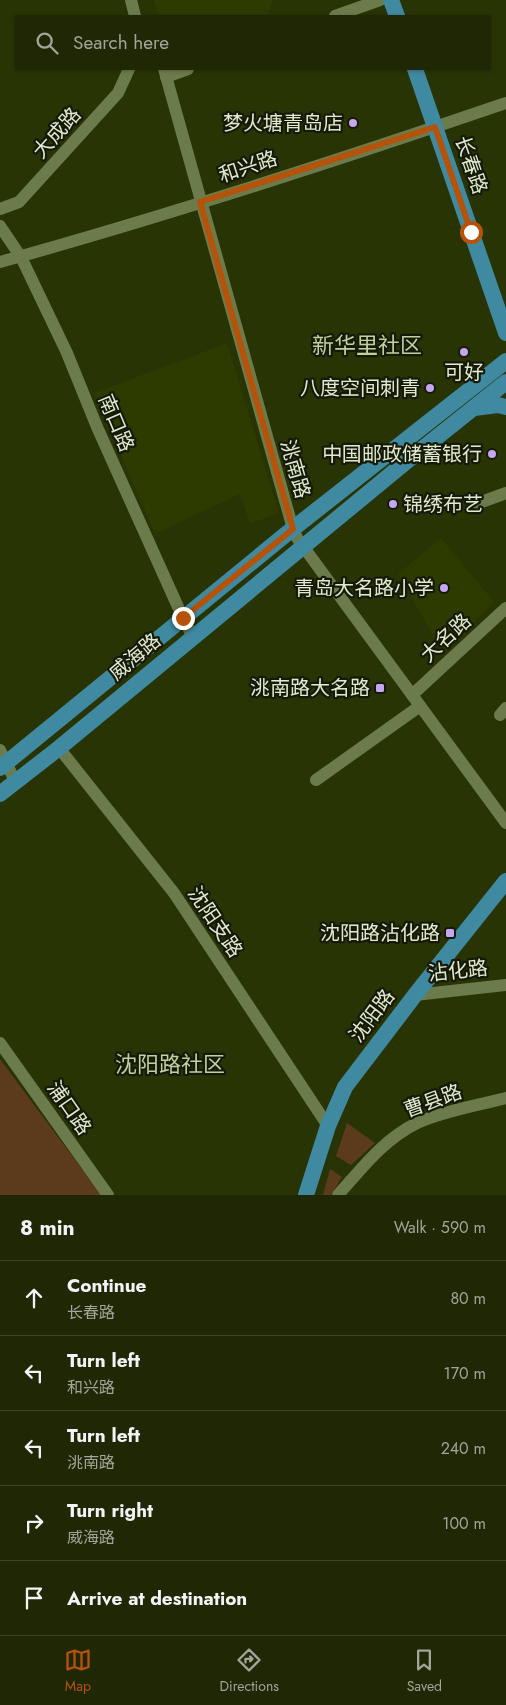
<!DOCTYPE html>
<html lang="en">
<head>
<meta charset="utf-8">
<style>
  body { margin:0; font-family:Jost,"Noto Sans SC",sans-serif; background:#272f0e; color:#f1f3f6 }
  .stop { position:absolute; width:15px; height:15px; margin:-11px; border:4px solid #b45309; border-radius:50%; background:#fff }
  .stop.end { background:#b45309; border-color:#fff; box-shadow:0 1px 5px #0008 }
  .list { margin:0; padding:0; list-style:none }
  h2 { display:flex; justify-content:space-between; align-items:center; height:65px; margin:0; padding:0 20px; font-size:21px }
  h2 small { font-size:16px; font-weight:400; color:#a1a59a }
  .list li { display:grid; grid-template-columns:32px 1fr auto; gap:15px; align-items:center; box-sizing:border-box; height:75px; padding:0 20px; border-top:1px solid #3c4426 }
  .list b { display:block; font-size:19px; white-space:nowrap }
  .list p { margin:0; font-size:16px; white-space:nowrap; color:#a1a59a }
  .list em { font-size:16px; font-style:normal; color:#a1a59a }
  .icon { flex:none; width:28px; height:28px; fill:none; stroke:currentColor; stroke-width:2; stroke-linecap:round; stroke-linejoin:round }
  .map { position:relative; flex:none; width:506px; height:1195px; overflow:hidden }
  .search { position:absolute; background:#1f2704; box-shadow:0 1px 4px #0004; left:15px; right:15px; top:15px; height:55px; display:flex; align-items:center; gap:12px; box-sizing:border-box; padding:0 18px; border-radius:0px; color:#a1a59a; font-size:19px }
  .sheet { height:440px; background:#1f2704 }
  nav { display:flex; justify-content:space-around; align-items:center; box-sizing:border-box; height:70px; border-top:1px solid #3c4426; background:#1f2704; font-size:14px; color:#a1a59a }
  nav a { display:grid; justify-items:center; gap:2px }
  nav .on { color:#b45309 }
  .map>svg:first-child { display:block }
  .built { fill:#2d3a00 }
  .green { fill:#5c3b1c }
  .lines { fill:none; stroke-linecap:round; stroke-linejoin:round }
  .minor { stroke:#6c7b4c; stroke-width:12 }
  .major { stroke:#3f89a1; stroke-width:16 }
  .route { stroke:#b45309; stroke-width:6 }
  .poi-dot { fill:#c5a7f1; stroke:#141a07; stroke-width:2 }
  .labels { text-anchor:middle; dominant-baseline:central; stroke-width:4.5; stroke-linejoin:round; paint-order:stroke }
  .poi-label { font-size:20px; fill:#e1e9d0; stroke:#141a07; text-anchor:end }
  .street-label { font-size:20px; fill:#e1e9d0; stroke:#141a07 }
  .quarter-label { font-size:22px; fill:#c0d09e; stroke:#141a07 }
</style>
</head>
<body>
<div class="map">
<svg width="506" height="1195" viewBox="0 0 506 1195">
  <rect width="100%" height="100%" fill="#293405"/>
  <!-- built -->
  <g class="built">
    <path d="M154,0H273L267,16H159Z"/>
    <path d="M227,343L279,513L250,524L240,494L155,534L94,393Z"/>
    <path d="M441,538L494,602L443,652L398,574Z"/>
  </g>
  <!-- green -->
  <g class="green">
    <path d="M0,1059L101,1195H0Z"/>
    <path d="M347,1123L375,1143L351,1165L336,1156Z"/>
    <path d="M330,1169L342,1177L331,1195H323Z"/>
  </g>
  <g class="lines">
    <!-- minor -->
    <g class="minor">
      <path d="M131,0L135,16"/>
      <path d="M335,16L380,0"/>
      <path d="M164,69L293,529L297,538L506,823"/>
      <path d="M166,77L188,69"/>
      <path d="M0,209L19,202L118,93L129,69"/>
      <path d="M0,226L21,257L67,353L97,427L183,618L193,637"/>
      <path d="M0,262C170,215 339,160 506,103"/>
      <path d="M476,504L506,493"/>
      <path d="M412,695L506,608"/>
      <path d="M500,715L506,708"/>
      <path d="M59,748L174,893L328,1126"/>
      <path d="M0,750L16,783"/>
      <path d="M316,780L420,706"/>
      <path d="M415,995L506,985"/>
      <path d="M0,1043L108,1195"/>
      <path d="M338,1195C362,1168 384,1139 417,1123C443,1111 479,1105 506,1098"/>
    </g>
    <!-- major -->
    <g class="major">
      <path d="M391,0L397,16"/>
      <path d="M415,69L506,333"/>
      <path d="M474,408L498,405L506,407"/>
      <path d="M0,768L285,535L506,361"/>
      <path d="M0,794L59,748L407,461L506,382"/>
      <path d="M306,1195L328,1126L345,1087L415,995L506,881"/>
    </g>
  </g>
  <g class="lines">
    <!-- route -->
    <path class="route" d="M183,618L293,529L200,202L435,127L471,232"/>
  </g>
  <!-- markers -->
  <g class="poi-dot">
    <circle cx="353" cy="123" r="5"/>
    <circle cx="464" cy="352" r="5"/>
    <circle cx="430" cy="388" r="5"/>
    <circle cx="492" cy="454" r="5"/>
    <circle cx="393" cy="504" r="5"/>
    <circle cx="444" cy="588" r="5"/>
    <rect x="375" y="683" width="10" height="10" rx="2.5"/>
    <rect x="445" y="928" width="10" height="10" rx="2.5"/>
  </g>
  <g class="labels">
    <!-- poi labels -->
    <g class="poi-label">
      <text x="343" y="123">梦火塘青岛店</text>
      <text x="464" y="372" text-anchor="middle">可好</text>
      <text x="420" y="388">八度空间刺青</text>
      <text x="482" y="454">中国邮政储蓄银行</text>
      <text x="403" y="504" text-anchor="start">锦绣布艺</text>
      <text x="434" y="588">青岛大名路小学</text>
      <text x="370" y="688">洮南路大名路</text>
      <text x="440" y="933">沈阳路沾化路</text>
    </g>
    <!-- street labels -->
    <g class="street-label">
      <text transform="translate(57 133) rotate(-48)">大成路</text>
      <text transform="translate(471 165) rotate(71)">长春路</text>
      <text transform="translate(248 167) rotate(-18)">和兴路</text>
      <text transform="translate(116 423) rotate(67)">南口路</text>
      <text transform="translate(295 469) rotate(74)">洮南路</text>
      <text transform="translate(446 638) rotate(-43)">大名路</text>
      <text transform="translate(135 657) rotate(-40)">威海路</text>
      <text transform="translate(215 922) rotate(56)">沈阳支路</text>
      <text transform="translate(458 971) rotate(-6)">沾化路</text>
      <text transform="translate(372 1016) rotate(-53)">沈阳路</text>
      <text transform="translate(433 1101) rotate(-20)">曹县路</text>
      <text transform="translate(69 1108) rotate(55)">浦口路</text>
    </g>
    <!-- quarter labels -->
    <g class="quarter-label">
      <text x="367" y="345">新华里社区</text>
      <text x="170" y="1064">沈阳路社区</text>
    </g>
  </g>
</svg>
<div class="stop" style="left:471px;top:232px"></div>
<div class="stop end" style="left:183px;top:618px"></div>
<div class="search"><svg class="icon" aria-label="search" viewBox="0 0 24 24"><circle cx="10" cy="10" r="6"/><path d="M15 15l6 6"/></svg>Search here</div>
</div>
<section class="sheet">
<h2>8 min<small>Walk · 590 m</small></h2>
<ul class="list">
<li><svg class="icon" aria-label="ahead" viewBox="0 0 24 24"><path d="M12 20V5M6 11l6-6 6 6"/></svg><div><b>Continue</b><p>长春路</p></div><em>80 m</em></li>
<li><svg class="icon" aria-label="left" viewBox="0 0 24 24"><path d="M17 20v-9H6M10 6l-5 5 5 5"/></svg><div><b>Turn left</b><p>和兴路</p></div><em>170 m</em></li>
<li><svg class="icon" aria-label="left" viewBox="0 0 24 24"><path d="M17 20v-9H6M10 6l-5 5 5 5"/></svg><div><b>Turn left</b><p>洮南路</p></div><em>240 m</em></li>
<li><svg class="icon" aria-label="right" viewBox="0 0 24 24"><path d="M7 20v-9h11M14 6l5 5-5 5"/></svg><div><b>Turn right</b><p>威海路</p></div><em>100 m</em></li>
<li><svg class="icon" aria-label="arrive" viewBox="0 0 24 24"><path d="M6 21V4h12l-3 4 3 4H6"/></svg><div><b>Arrive at destination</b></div></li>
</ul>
</section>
<nav>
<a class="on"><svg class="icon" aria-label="map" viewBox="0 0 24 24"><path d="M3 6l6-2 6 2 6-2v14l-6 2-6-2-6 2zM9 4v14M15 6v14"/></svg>Map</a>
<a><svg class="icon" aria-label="directions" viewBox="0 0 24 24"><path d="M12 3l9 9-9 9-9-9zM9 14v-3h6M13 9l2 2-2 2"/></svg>Directions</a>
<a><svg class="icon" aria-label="saved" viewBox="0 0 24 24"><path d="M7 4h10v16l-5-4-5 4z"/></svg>Saved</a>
</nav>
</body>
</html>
